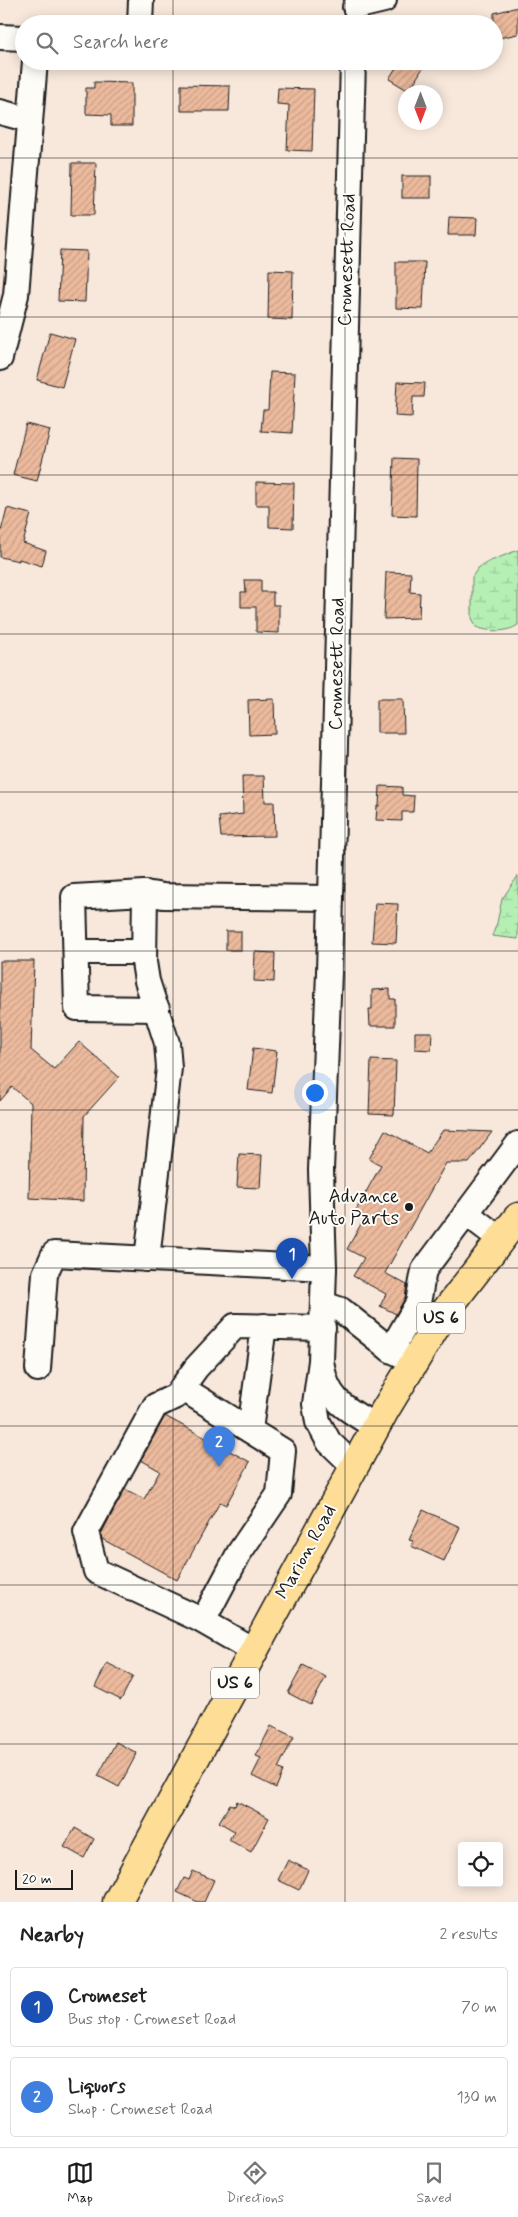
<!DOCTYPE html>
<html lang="en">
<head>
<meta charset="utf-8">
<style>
  body { margin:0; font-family:Mynerve,sans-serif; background:#f6f6f6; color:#202124 }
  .controls { position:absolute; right:15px; bottom:15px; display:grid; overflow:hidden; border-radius:5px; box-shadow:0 2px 12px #0003 }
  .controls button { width:45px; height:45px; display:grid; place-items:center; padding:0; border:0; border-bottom:1px solid #e0e0e0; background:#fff; color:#202124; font:25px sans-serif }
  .compass { position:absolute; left:398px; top:85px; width:45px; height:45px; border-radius:50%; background:#fff; box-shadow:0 2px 12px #0003; rotate:180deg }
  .scale { position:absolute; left:15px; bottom:12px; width:58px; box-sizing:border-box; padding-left:5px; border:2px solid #1c1c1c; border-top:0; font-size:14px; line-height:18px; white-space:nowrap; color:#1c1c1c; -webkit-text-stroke:4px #fdfcf7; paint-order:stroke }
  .you { position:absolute; left:314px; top:1092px; width:18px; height:18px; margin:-12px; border:4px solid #fff; border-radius:50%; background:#1a73e8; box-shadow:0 0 0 8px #1a73e833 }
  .badge { display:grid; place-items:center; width:32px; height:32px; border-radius:50%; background:#1c1c1c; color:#fff; font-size:16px; font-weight:700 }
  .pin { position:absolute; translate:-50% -41px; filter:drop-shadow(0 1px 2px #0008) }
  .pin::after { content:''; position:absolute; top:26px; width:18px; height:15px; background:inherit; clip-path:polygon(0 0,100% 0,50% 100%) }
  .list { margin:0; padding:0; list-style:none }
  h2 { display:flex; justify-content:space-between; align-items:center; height:65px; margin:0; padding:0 20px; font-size:21px }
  h2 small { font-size:16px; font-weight:400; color:#757577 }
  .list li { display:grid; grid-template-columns:32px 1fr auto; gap:15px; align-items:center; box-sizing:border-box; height:80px; margin:0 10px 10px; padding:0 10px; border:1px solid #e0e0e0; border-radius:5px }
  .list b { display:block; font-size:19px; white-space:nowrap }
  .list p { margin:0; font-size:16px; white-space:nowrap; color:#757577 }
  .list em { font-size:16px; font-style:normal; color:#757577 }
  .icon { flex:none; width:28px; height:28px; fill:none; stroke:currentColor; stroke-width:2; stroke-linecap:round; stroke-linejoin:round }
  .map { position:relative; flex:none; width:518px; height:1902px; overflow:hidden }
  .search { position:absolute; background:#fff; box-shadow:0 2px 12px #0003; left:15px; right:15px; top:15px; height:55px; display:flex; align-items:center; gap:12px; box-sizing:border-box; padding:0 18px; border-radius:28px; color:#757577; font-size:19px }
  .sheet { height:245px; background:#fff }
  nav { display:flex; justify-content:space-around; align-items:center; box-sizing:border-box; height:70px; border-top:1px solid #e0e0e0; background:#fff; font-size:14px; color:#757577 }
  nav a { display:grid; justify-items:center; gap:2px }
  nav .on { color:#1c1c1c }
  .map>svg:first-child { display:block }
  .wetland { fill:url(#wetland-marsh); stroke:#688668 }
  .building { fill:url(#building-hatch); stroke:#1c1c1c }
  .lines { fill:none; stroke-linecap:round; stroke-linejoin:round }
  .minor-casing { stroke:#1c1c1c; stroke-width:28 }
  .major-casing { stroke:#1c1c1c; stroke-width:31 }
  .minor { stroke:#fdfcf7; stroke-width:24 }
  .major { stroke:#fede96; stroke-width:28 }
  .grid { fill:none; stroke:#1c1c1c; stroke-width:1; stroke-opacity:0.55 }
  .poi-dot { fill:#1c1c1c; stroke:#fdfcf7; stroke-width:2 }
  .labels { text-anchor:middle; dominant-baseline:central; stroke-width:4; stroke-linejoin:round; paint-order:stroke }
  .shield { fill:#fdfcf7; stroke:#605f5e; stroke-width:1 }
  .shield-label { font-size:18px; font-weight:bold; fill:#1c1c1c }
  .street-label { font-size:19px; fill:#1c1c1c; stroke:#fdfcf7 }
  .poi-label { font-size:19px; fill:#1c1c1c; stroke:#fdfcf7; text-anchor:end }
</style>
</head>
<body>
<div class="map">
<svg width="518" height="1902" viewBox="0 0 518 1902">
  <defs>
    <pattern id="wetland-marsh" width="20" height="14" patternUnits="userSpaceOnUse" patternTransform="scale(1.25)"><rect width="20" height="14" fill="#b5efb4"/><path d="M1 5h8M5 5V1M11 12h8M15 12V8" fill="none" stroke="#9bcc9a"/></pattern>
    <pattern id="building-hatch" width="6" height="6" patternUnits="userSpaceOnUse" patternTransform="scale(1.25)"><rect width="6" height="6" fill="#ecba9d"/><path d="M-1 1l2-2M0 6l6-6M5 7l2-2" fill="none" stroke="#ca9f87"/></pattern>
  </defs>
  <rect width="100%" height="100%" fill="#f8e8dc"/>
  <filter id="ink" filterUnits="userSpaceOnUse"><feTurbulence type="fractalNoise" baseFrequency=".02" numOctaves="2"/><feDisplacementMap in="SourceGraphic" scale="10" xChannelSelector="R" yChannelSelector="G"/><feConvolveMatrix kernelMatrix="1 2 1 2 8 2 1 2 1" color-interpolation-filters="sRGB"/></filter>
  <g filter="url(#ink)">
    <!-- wetland -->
    <g class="wetland">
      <path d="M518,550V625C506,633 489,632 476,627L472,618V577L478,568L488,562Z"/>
      <path d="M518,876V939L492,936L497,923L502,899Z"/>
    </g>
    <!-- building -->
    <g class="building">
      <path d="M518,7V34L494,39V13Z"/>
      <path d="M400,61H427L409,91L389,79Z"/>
      <path d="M94,82L132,83V126H111V115L86,114V88H94Z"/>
      <path d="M181,85L230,86L229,111H181Z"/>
      <path d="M278,88L314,89L312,151L287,150L289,105L277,104Z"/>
      <path d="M72,163H96L94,215H71Z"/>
      <rect x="402" y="176" width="29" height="22"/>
      <path d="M449,217L477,218L476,235H448Z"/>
      <path d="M60,250L87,251L85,302L58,301Z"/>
      <path d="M396,262H425L423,309L396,308Z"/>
      <path d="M269,270L293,271L292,320L268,319Z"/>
      <path d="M50,332L75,339L62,387L37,380Z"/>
      <path d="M270,372L295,373L292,433L261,431L263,410H268Z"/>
      <path d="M397,382L425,383L424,397H413L412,417L395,416Z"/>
      <path d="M26,424L50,430L37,481L13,475Z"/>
      <path d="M394,458L417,459L416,516L392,515Z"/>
      <path d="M256,482L294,483L293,528L269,527V505H256Z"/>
      <path d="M7,508L31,514L23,543L46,551L42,566L19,559V561L0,557V535Z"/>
      <path d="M386,572L411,573L410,592L420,593L419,618L384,619Z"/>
      <path d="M245,580H261V592H273V605H279V633L256,632V607H241V592H246Z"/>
      <path d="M274,699L275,734L249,735L248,700Z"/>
      <path d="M377,699H403L404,733H377Z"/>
      <path d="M242,776H264L265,802H274L275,836L221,837L219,817L243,814Z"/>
      <path d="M380,786L402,787V795L414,796L413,812H402V821L376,820L377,806H379Z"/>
      <path d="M375,903L398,904L396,943L372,942Z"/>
      <rect x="226" y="931" width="15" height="19"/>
      <path d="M255,952L275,953L274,982L254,981Z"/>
      <path d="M0,961H34L31,1050L54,1069L79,1042L119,1077L84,1116L83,1201L29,1198L31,1103L12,1087L0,1101Z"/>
      <path d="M390,989V999H395V1026H370L369,1009H372V990Z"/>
      <path d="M415,1032H432L431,1050L415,1049Z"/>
      <path d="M253,1048L277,1051L272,1093L248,1090Z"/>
      <path d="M371,1060L396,1061L394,1115L369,1114Z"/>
      <path d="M385,1130L427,1153L443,1130L492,1132L469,1163H446L385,1273L407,1285L405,1298L396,1314L380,1306L386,1294L353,1276L364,1258L347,1249L365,1217L355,1212L381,1165L369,1159Z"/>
      <path d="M239,1154L262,1155L260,1188L237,1187Z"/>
      <path d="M165,1416L250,1462L226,1505L220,1502L177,1580L102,1539L101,1534L125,1489L144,1499L160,1471L141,1460Z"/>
      <path d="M423,1510L460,1527L444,1561L411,1546L413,1541L409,1540Z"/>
      <path d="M107,1663L133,1676L121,1700L95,1687Z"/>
      <path d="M303,1665L326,1677L311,1705L288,1693Z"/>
      <path d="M271,1726L294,1737L278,1768L283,1771L276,1788L252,1776L261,1758L256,1756Z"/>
      <path d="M116,1742L137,1753L119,1787L98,1776Z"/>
      <path d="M237,1801L269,1818L251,1852L229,1840L234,1831L219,1822L230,1804L235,1806Z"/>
      <path d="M75,1828L94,1839L84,1858L64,1847Z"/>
      <path d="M288,1860L308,1870L299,1890L278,1880Z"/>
      <path d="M193,1871L214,1880L204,1902H198L177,1892L184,1878L189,1880Z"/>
    </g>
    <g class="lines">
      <defs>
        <g id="minor">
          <path d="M355,7L384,0"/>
          <path d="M140,24L141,0"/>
          <path d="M0,37L24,38"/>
          <path d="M353,61L329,972L321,1170L324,1268L321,1361L315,1404L318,1422L329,1442L354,1466"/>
          <path d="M0,112L30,120"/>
          <path d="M0,358L16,295L35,61"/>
          <path d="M145,893L144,962L147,981L167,1043L169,1068L147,1259"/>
          <path d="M76,952H144"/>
          <path d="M157,1009L77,1008L74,897L145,893L163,896L331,898"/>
          <path d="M466,1213L500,1239"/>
          <path d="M323,1304L341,1310L391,1350"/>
          <path d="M415,1361L391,1350L418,1303L424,1270L518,1144"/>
          <path d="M322,1366C327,1401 347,1409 376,1427"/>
          <path d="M38,1369L45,1274L54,1254L324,1268"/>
          <path d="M182,1388L283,1451L279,1494L239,1553L203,1621"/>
          <path d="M250,1430L264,1326"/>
          <path d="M253,1650L199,1619L96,1571L86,1532L155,1406L176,1396L196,1368L235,1326L323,1328"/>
        </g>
        <path id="major" d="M117,1902L385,1410L444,1313L518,1217"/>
      </defs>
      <!-- minor casing -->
      <use href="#minor" class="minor-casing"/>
      <!-- major casing -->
      <use href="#major" class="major-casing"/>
      <!-- minor -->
      <use href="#minor" class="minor"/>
      <!-- major -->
      <use href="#major" class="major"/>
    </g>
  </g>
  <!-- grid -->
  <path class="grid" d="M173,0V24M345,0V24M173,61V1902M345,61V1902M0,158H518M0,317H518M0,475H518M0,634H518M0,792H518M0,951H518M0,1110H518M0,1268H518M0,1426H518M0,1585H518M0,1744H518"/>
  <!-- markers -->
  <circle class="poi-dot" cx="409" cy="1207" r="5"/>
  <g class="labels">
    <!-- shield labels -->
    <g class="shield">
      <rect x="417" y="1302.5" width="48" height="31" rx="4"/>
      <rect x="211" y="1667.5" width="48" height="31" rx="4"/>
    </g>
    <g class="shield-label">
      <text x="441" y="1318">US 6</text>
      <text x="235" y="1683">US 6</text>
    </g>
    <!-- street labels -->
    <g class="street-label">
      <text transform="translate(347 260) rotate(-88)">Cromesett Road</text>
      <text transform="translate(337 664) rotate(-89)">Cromesett Road</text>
      <text transform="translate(306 1552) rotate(-61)">Marion Road</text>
    </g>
    <!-- poi labels -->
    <g class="poi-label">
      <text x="399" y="1196">Advance<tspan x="399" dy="22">Auto Parts</tspan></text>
    </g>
  </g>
</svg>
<div class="controls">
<button><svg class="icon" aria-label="locate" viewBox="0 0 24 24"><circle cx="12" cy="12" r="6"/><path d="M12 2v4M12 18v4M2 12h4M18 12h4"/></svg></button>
</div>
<svg class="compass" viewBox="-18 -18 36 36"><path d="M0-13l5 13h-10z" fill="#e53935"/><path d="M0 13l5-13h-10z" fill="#757577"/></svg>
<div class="scale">20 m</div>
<div class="you"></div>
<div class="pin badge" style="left:292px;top:1279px;background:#1a4fb4">1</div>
<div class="pin badge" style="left:219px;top:1467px;background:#3f7fe0">2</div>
<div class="search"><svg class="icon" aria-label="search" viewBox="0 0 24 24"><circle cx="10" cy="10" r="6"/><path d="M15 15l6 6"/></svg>Search here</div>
</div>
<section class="sheet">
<h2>Nearby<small>2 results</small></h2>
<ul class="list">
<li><span class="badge" style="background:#1a4fb4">1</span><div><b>Cromeset</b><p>Bus stop · Cromeset Road</p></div><em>70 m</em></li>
<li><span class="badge" style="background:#3f7fe0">2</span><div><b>Liquors</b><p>Shop · Cromeset Road</p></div><em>130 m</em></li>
</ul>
</section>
<nav>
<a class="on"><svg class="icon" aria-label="map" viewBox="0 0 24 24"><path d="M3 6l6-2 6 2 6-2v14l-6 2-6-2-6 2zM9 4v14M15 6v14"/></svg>Map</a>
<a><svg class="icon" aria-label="directions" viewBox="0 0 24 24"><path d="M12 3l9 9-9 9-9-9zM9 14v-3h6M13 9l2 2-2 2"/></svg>Directions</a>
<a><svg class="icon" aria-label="saved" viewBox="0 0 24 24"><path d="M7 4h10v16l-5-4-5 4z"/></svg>Saved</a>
</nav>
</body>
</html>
